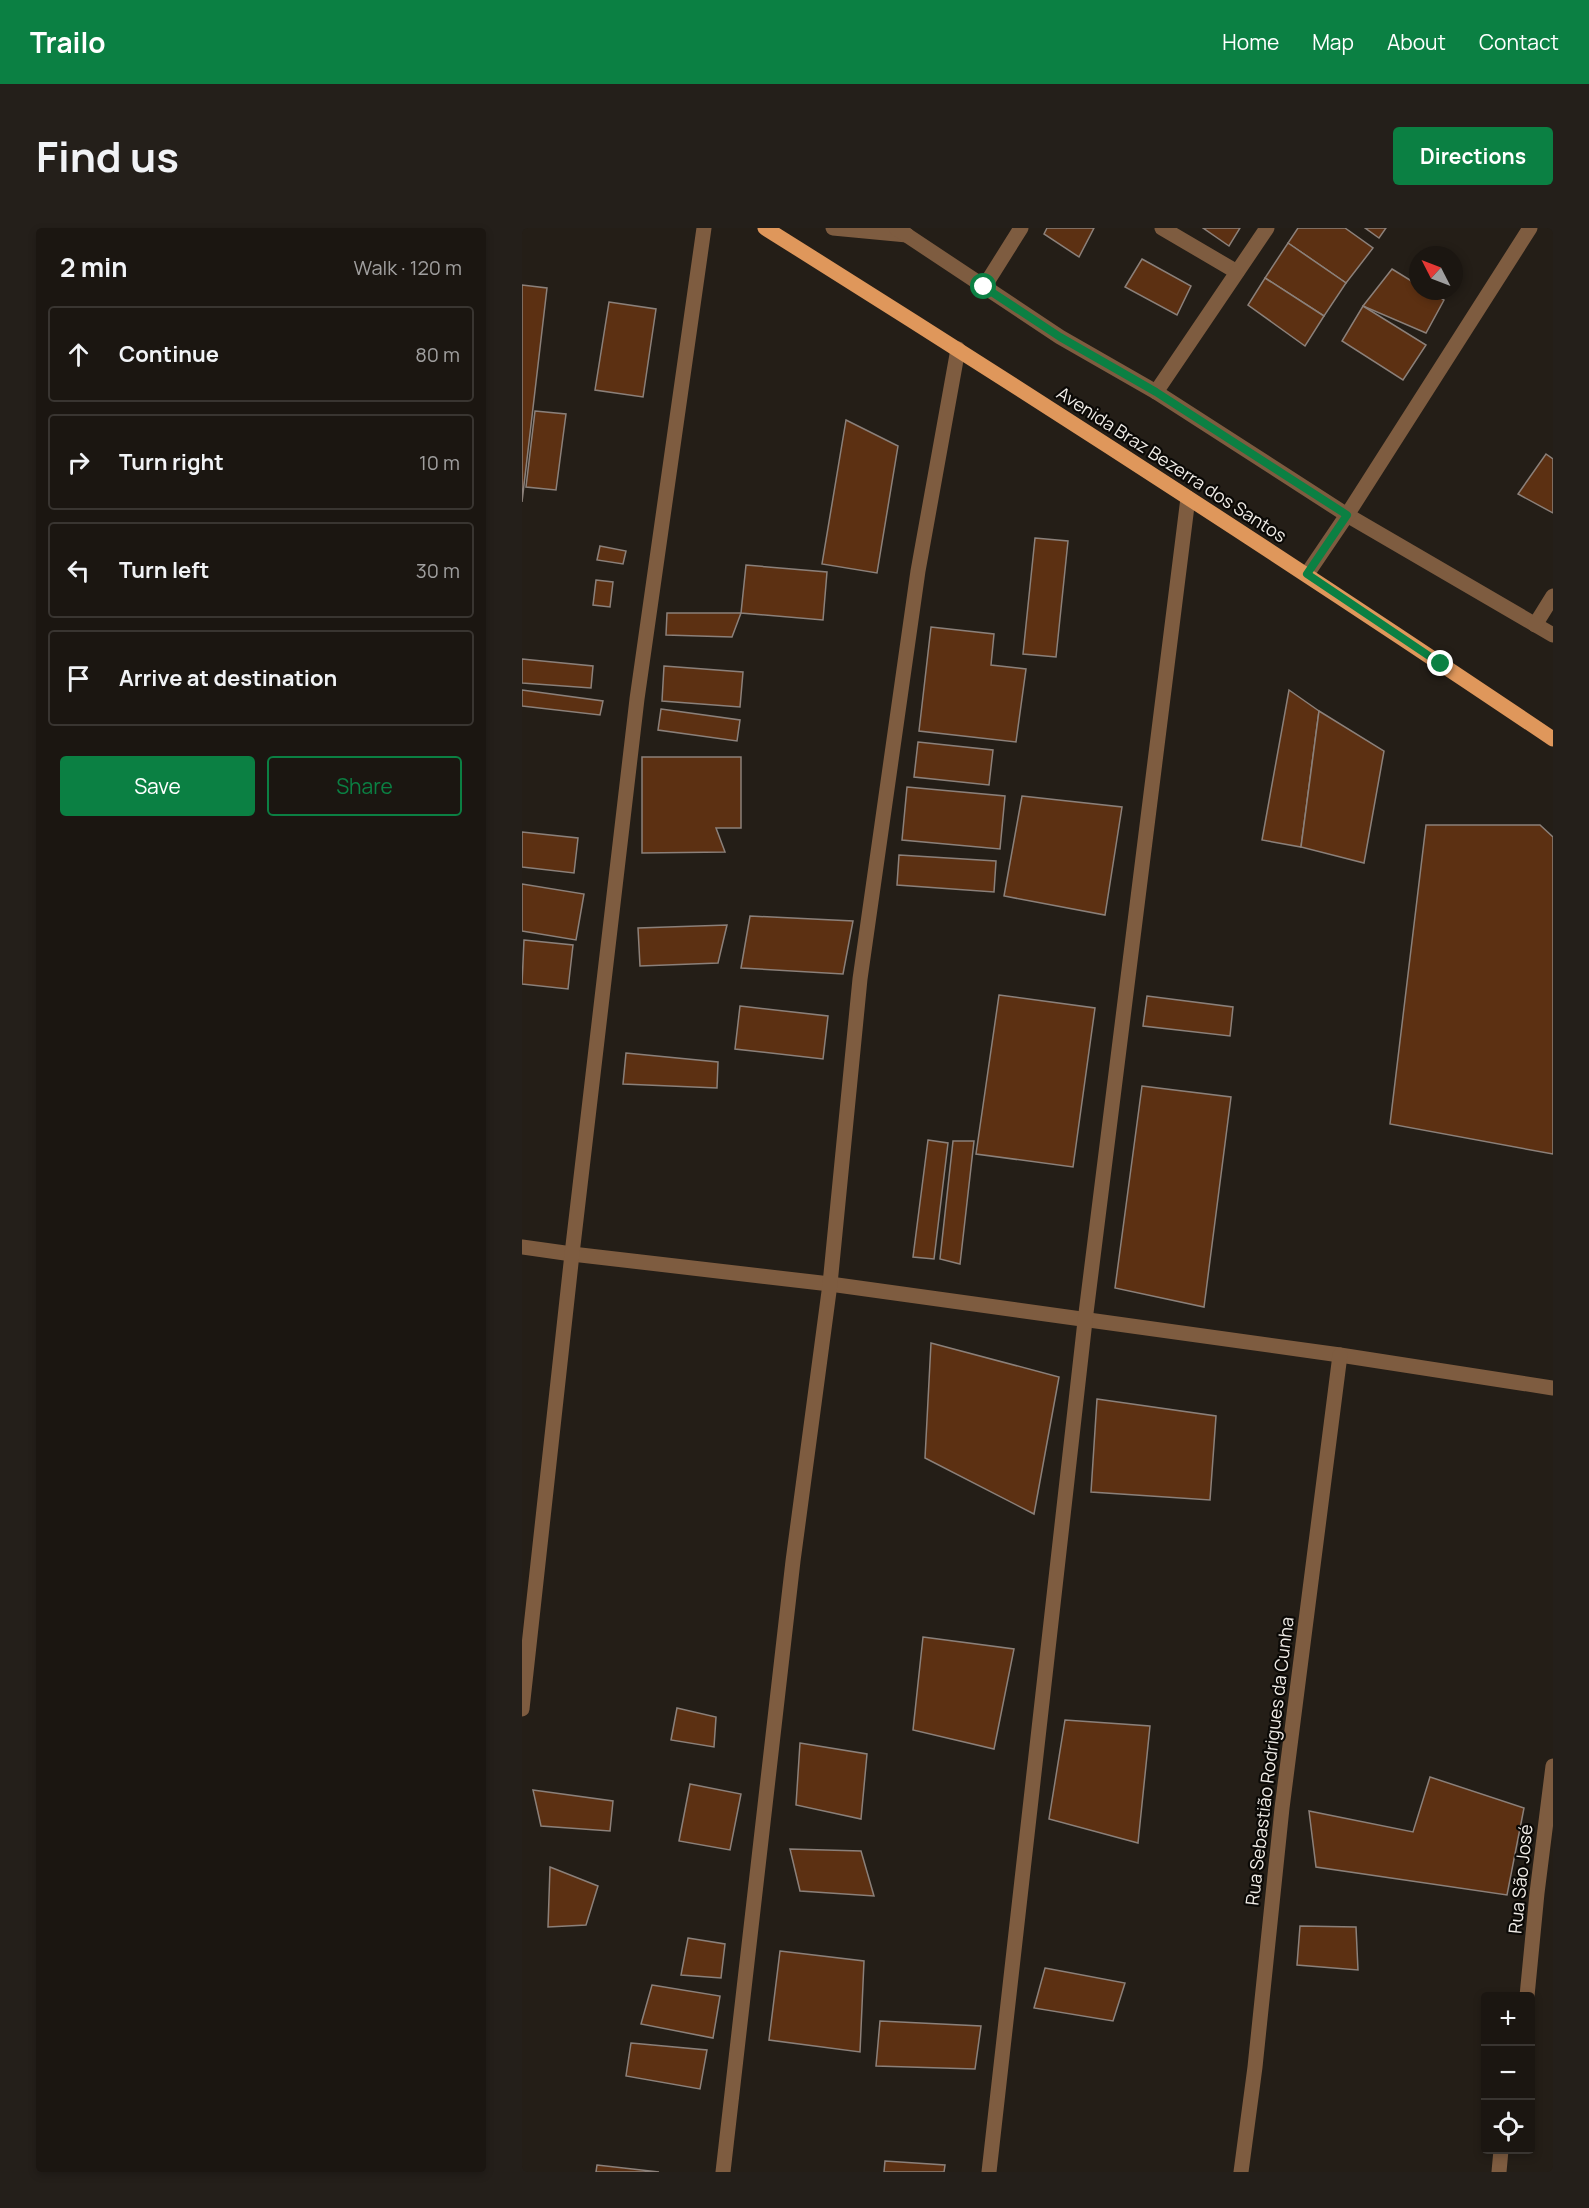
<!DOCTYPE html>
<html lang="en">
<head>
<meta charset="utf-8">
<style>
  body { margin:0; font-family:Manrope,sans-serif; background:#241f1a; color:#f1f3f6 }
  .controls { position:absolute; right:18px; bottom:18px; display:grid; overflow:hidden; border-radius:6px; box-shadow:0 3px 9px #0003 }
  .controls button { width:54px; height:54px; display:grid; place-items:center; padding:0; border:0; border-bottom:2px solid #393531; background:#1b1611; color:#f1f3f6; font:30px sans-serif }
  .compass { position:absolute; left:887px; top:18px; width:54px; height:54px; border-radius:50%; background:#1b1611; box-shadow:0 3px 9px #0003; rotate:312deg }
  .stop { position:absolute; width:18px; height:18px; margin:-14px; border:4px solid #0b8043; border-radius:50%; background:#fff }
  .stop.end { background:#0b8043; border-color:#fff; box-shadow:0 2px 6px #0008 }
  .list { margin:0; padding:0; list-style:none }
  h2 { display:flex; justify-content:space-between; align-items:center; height:78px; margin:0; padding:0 24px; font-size:26px }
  h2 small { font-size:20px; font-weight:400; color:#a09f9f }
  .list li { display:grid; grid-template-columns:39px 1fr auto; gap:18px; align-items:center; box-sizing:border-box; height:96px; margin:0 12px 12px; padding:0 12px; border:2px solid #393531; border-radius:6px }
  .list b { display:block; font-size:22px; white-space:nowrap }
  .list em { font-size:20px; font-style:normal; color:#a09f9f }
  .actions { display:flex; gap:12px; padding:18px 24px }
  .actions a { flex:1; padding:14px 0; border:2px solid #0b8043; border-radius:6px; text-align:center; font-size:21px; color:#0b8043 }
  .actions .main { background:#0b8043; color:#fff }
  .icon { flex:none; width:33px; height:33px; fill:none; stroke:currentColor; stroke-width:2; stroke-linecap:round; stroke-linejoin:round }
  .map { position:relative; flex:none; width:1031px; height:1944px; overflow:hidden; border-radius:6px }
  header { display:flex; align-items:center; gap:36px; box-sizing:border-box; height:84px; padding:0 30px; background:#0b8043; color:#fff }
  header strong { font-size:28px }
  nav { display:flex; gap:33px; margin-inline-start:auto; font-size:21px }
  .intro { display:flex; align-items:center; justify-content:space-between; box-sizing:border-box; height:144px; padding:0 36px }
  h1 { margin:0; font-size:42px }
  .button { padding:15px 27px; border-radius:6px; background:#0b8043; color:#fff; font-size:21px; font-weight:700 }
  main { display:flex; gap:36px; padding:0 36px }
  aside { flex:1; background:#1b1611; border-radius:6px; box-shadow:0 3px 9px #0003 }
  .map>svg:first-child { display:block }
  .building { fill:#5c3012; stroke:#8b807a; stroke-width:1.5 }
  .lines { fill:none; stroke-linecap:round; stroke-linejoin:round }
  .minor { stroke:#7e5c40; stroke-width:15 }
  .primary { stroke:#df975b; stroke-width:15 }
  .route { stroke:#0b8043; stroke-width:8 }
  .labels { text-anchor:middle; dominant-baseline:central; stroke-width:4.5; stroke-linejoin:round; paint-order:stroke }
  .street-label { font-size:18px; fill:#f0ece7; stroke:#0b0906 }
</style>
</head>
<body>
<header>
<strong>Trailo</strong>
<nav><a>Home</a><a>Map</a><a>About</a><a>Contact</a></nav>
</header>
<div class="intro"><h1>Find us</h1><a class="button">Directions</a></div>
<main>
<aside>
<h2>2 min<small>Walk · 120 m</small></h2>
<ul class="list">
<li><svg class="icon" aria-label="ahead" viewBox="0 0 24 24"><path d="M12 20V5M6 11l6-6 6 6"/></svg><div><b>Continue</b></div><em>80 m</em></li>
<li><svg class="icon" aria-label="right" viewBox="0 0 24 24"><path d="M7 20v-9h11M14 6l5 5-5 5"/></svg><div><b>Turn right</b></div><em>10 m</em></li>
<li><svg class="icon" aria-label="left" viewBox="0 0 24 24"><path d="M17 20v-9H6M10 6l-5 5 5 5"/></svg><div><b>Turn left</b></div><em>30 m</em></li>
<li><svg class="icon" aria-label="arrive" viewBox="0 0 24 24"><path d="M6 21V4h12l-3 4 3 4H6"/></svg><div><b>Arrive at destination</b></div></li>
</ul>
<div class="actions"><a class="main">Save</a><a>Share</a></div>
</aside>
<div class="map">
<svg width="1031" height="1944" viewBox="0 0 1031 1944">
  <rect width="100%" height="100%" fill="#241e17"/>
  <!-- building -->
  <g class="building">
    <path d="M525,0H572L557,29L522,6Z"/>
    <path d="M681,0H718L707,18Z"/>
    <path d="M776,0H823L851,20L824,55L766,15Z"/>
    <path d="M843,0H864L857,10Z"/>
    <path d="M766,15L824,55L802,88L743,50Z"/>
    <path d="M620,31L669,58L655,87L603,59Z"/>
    <path d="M870,41L896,57V63H907L922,72L904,105L841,78Z"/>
    <path d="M743,50L802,88L783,118L726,77Z"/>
    <path d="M0,57L25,60L0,274Z"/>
    <path d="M87,74L134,81L121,169L73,162Z"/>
    <path d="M841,78L904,117L881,152L820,113Z"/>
    <path d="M13,183L44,186L34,262L4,259Z"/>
    <path d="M324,192L376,218L355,345L300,336Z"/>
    <path d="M1024,226L1031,231V285L996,266Z"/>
    <path d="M513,310L546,313L534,429L501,426Z"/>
    <path d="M78,318L104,323L101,336L75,332Z"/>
    <path d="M224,337L305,344L301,392L219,385Z"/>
    <path d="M74,352L91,354L88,379L71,377Z"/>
    <path d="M145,385H219L210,409L144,407Z"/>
    <path d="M409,399L472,406L469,437L504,441L494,514L397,503Z"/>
    <path d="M0,431L71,438L69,460L0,455Z"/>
    <path d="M142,438L221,444L218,479L140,473Z"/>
    <path d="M0,462L81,473L78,487L0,478Z"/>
    <path d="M767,462L797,483L779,619L740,612Z"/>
    <path d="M139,481L218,492L215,513L136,502Z"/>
    <path d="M797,483L862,523L842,635L779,619Z"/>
    <path d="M396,514L471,522L467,557L392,549Z"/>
    <path d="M120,529H219V600H194L203,624L120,625Z"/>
    <path d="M385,559L483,568L478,621L380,612Z"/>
    <path d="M500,568L600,579L583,687L482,668Z"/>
    <path d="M904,597H1018L1031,609V926L868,896Z"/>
    <path d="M0,604L56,610L52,645L0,639Z"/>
    <path d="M377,627L474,633L472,664L375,657Z"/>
    <path d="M0,656L62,666L54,712L0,703Z"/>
    <path d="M228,688L331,693L321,746L219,740Z"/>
    <path d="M205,697L196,735L118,738L116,700Z"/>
    <path d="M2,712L51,717L46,761L0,756Z"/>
    <path d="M477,767L573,780L551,939L454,926Z"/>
    <path d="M625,768L711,779L708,808L621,798Z"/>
    <path d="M218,778L306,788L301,831L213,821Z"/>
    <path d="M104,825L196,834L195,860L101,856Z"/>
    <path d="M620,858L709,869L682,1079L593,1060Z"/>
    <path d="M406,912L426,915L412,1031L391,1029Z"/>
    <path d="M431,913H452L438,1036L418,1031Z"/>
    <path d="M409,1115L537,1149L512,1286L403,1230Z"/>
    <path d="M575,1171L694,1188L688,1272L569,1264Z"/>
    <path d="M401,1409L492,1421L472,1521L391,1502Z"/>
    <path d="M155,1480L194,1489L192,1519L149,1512Z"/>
    <path d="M543,1492L628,1498L616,1615L527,1591Z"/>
    <path d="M278,1515L345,1526L339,1591L274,1577Z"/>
    <path d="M908,1549L1002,1580L985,1667L794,1639L787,1583L891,1604Z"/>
    <path d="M168,1556L219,1566L208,1622L157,1613Z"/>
    <path d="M11,1562L91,1573L88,1603L19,1598Z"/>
    <path d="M268,1621L339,1623L352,1668L278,1663Z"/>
    <path d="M28,1639L76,1658L64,1697L26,1699Z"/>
    <path d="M778,1698L834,1699L836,1742L775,1737Z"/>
    <path d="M166,1710L203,1716L199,1750L159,1747Z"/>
    <path d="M258,1723L342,1733L338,1824L247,1812Z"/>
    <path d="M523,1740L603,1755L591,1793L512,1780Z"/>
    <path d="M130,1757L198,1768L191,1810L119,1796Z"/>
    <path d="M358,1793L459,1798L453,1841L354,1838Z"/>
    <path d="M109,1815L185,1822L178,1861L104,1848Z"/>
    <path d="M363,1933L423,1937L422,1944H362Z"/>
    <path d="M75,1937L137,1944H74Z"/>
  </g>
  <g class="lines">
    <!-- minor -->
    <g class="minor">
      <path d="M311,0L385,7"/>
      <path d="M374,0L538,109L634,164L825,287L1031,407"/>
      <path d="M640,0L715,44"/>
      <path d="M462,59L499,0"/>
      <path d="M634,164L745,0"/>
      <path d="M785,346L825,287L1008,0"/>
      <path d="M1013,397L1031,368"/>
      <path d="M0,1019L50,1026L308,1056L818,1127L1031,1160"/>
      <path d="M0,1481L50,1026L115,471L182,0"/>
      <path d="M1005,1768L1015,1665L1031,1538"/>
      <path d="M201,1944L271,1333L308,1056L338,751L396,343L436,121"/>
      <path d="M467,1944L563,1093L666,270"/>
      <path d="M719,1944L733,1839L760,1580L818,1127"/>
      <path d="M977,1944L979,1922"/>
    </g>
    <!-- primary -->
    <path class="primary" d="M243,0C508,166 771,336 1031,511"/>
  </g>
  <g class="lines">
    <!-- route -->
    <path class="route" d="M462,59L538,109L634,164L825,287L785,346L919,436"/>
  </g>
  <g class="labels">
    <!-- street labels -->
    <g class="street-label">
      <text transform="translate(650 236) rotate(33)">Avenida Braz Bezerra dos Santos</text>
      <text transform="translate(747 1533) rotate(-83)">Rua Sebastião Rodrigues da Cunha</text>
      <text transform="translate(998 1651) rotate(-84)">Rua São José</text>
    </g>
  </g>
</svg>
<div class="controls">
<button>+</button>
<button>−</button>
<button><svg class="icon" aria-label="locate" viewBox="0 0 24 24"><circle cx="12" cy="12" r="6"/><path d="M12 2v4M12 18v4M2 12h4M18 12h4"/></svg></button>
</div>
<svg class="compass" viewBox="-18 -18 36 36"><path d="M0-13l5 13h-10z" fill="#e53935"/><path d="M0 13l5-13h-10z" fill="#a09f9f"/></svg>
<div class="stop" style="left:462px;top:59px"></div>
<div class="stop end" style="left:919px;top:436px"></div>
</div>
</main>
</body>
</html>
